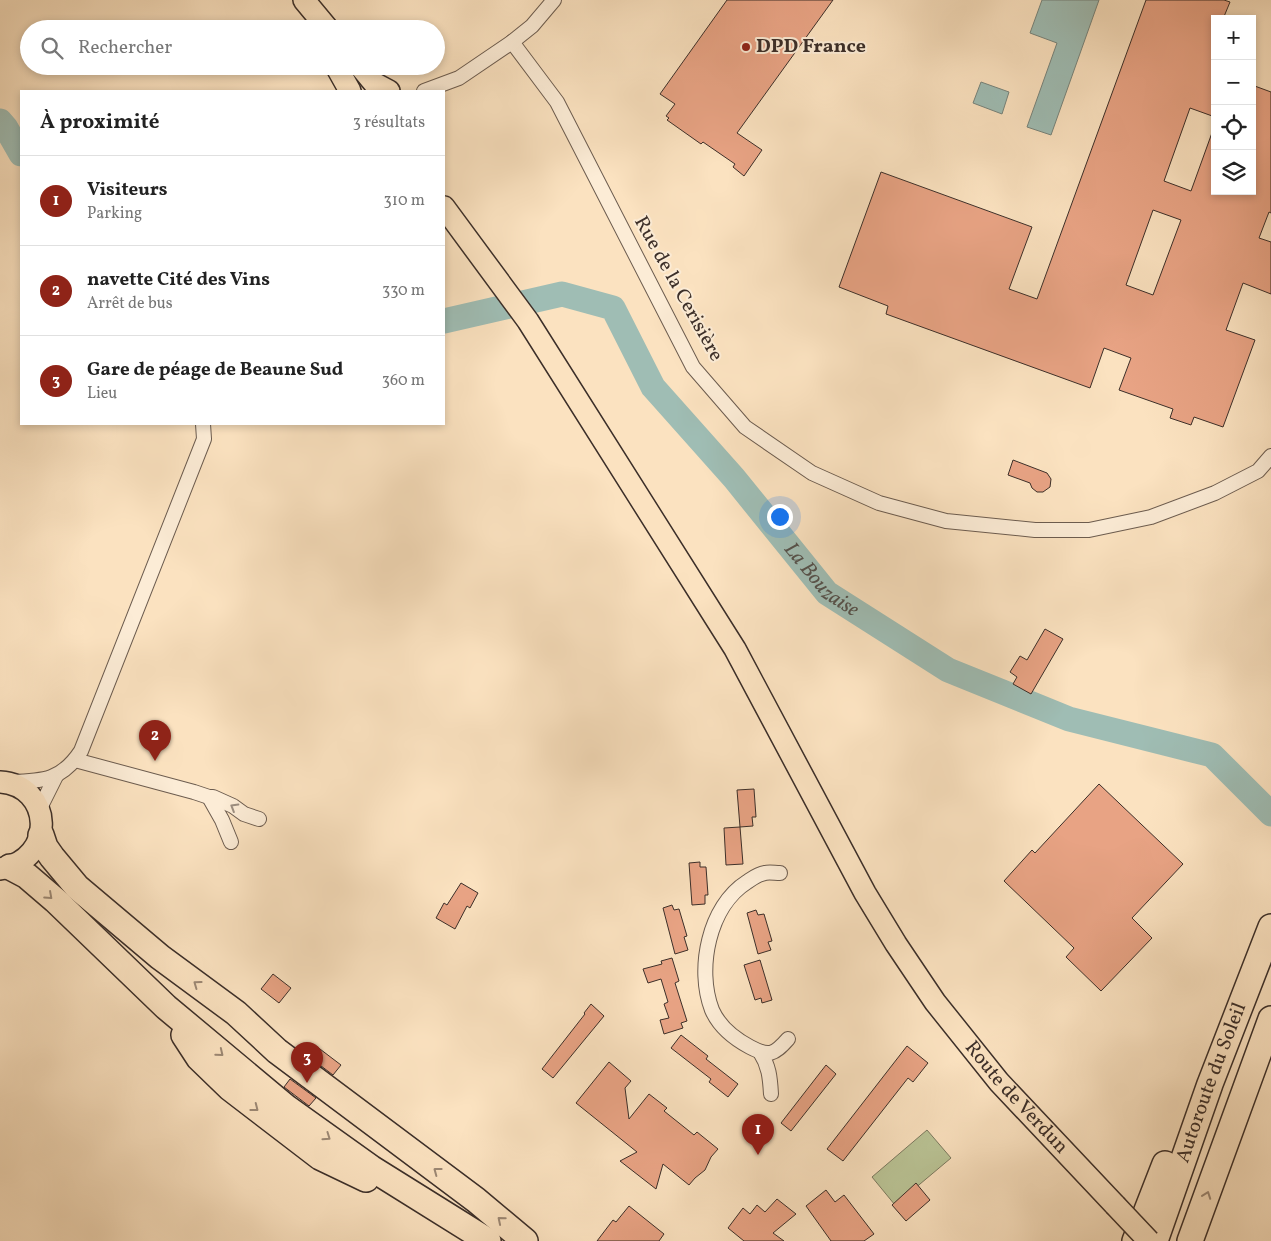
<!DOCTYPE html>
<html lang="fr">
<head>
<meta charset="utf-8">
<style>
  body { margin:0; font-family:Vollkorn,serif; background:#f6f6f6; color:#222 }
  .controls { position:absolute; right:15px; top:15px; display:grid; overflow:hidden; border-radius:0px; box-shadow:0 2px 8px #0003 }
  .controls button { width:45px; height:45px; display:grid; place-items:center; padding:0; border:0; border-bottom:1px solid #e0e0e0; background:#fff; color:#222; font:25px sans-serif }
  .you { position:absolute; left:779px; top:516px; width:18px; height:18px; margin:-12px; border:4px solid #fff; border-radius:50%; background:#1a73e8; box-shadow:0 0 0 8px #1a73e833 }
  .badge { display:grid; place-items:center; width:32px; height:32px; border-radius:50%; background:#8f2418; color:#fff; font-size:16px; font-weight:700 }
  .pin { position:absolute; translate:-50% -41px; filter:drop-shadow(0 1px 2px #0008) }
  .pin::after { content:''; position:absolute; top:26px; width:18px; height:15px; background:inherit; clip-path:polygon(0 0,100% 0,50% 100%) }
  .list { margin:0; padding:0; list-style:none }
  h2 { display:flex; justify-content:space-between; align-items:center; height:65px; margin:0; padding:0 20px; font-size:21px }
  h2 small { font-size:16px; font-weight:400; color:#767676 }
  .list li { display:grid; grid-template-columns:32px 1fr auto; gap:15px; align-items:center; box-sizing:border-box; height:90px; padding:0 20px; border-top:1px solid #e0e0e0 }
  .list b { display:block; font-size:19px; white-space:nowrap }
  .list p { margin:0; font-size:16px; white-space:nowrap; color:#767676 }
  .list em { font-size:16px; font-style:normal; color:#767676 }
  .icon { flex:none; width:28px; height:28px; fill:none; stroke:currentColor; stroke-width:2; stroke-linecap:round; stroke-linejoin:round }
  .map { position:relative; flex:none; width:1271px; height:1241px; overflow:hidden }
  .search { position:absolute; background:#fff; box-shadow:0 2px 8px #0003; left:20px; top:20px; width:425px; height:55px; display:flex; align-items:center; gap:12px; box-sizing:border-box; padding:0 18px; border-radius:28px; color:#767676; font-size:19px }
  .panel { position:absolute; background:#fff; box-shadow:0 2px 8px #0003; left:20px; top:90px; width:425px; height:335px; border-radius:0px }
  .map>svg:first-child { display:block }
  .green { fill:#bac496; stroke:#7b7a60 }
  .water { fill:#9fbdb4; stroke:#77847c }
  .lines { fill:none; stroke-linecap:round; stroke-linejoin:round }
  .river { stroke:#9fbdb4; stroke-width:25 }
  .building { fill:#e8a384; stroke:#3c2f29; fill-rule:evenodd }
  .minor-casing { stroke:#6c5c4f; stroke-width:16 }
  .primary-casing { stroke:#3c2f29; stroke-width:24 }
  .motorway-casing { stroke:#3c2f29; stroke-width:28 }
  .minor { stroke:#fcecd6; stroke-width:14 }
  .primary { stroke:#fbe2c0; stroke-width:21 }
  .motorway { stroke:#fbe2c0; stroke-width:25 }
  .primary-bridge-casing { stroke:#3c2f29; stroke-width:24; stroke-linecap:butt }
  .primary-bridge { stroke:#fbe2c0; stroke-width:21 }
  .oneway { stroke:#9c8e80 }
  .oneway2 { stroke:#9c8874 }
  .poi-dot { fill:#8f2418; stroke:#fcecd6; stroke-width:2 }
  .labels { text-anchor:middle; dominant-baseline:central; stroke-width:4; stroke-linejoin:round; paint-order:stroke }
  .poi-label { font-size:20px; font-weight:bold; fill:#3c2f29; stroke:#fcecd6; text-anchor:start }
  .street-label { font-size:20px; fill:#3c2f29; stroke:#fcecd6 }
  .water-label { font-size:21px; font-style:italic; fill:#55524c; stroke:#fcecd6 }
</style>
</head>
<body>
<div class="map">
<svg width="1271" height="1241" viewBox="0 0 1271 1241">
  <rect width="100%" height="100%" fill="#fbe2c0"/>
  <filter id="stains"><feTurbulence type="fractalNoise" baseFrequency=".004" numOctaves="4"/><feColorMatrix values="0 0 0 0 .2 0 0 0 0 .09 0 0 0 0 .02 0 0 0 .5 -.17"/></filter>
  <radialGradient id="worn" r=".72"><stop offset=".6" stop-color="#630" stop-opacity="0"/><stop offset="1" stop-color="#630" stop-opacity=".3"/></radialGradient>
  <!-- green -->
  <path class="green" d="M927,1130L951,1158L895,1205L872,1177Z"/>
  <!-- water -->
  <g class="water">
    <path d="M1042,0H1099L1051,135L1027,127L1057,43L1030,33Z"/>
    <path d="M981,82L1009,92L1002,114L973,103Z"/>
  </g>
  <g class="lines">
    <!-- river -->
    <g class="river">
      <path d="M0,121L6,128L21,154"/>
      <path id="s1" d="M444,321L562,294L613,308L653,387L734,478L827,593L948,670L1069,719L1212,755L1271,814"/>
    </g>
  </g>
  <!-- building -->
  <g class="building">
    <path d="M727,0H833L737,133L762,150L744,176L733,167L735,164L703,142L701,144L667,120L669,118L666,116L675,104L660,94Z"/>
    <path d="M1146,0H1224L1230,2L1223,19H1215V117L1190,108L1164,181L1191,191L1213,130H1215V191H1252V85L1271,92V213L1269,212L1259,238L1271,242V294L1243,283L1226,330L1255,340L1223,427L1194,417L1191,425L1170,418L1173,409L1119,390L1131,358L1104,348L1090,388L886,314L888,306L839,287L881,172L1032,227L1009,289L1037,299ZM1153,210L1181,220L1153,295L1126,285Z"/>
    <path d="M1013,460L1047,473L1051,479L1050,487L1043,492H1037L1032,488L1030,483L1008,475Z"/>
    <path d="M1045,629L1063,639L1031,694L1013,684L1017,677L1010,672L1020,656L1027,660Z"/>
    <path d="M1099,784L1183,864L1132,918L1152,938L1101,991L1066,957L1074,948L1004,881L1032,850L1035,853Z"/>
    <path d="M754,789L756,817H752L753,826L740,827L743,864L726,865L724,828L740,827L737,790Z"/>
    <path d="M700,862V867H706L708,895H705V904L692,905L689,863Z"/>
    <path d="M461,883L478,893L470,908L467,906L455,929L436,918L444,903L447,905Z"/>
    <path d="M672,905L674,910L679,909L687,936L684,937L688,950L675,954L663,908Z"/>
    <path d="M756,910L758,915L764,914L772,941L768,942L771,950L758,954L747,913Z"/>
    <path d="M672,958L679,981L675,983L687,1021L681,1023L683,1028L664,1034L660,1020L669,1018L664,1004L668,1002L661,979L648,983L643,969L662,964L661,961Z"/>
    <path d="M760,960L772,1000L762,1003L761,998L755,1000L744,965Z"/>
    <path d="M273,974L291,988L279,1003L261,989Z"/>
    <path d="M591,1004L604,1016L553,1078L542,1069L585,1014L584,1013Z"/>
    <path d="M681,1035L708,1056L706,1059L738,1084L728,1097L709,1082L711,1079L671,1048Z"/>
    <path d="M316,1046L341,1065L333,1075L308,1056Z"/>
    <path d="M907,1046L928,1063L913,1082L908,1078L843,1161L827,1149Z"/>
    <path d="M609,1062L631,1081L625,1088L629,1119L649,1094L667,1108L664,1111L694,1135L697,1132L718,1149L711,1157L705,1170L695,1178L689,1185L663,1164L656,1189L620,1161L637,1152L576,1103Z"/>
    <path d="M826,1065L836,1074L791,1131L781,1123Z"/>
    <path d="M290,1079L316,1098L309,1106L284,1087Z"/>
    <path d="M916,1183L930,1200L906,1221L892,1205Z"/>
    <path d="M826,1190L835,1202L844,1195L874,1234L864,1241H831L806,1206Z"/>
    <path d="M777,1199L796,1214L773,1233L784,1241H744L728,1228L743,1208L750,1214L757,1205L765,1212Z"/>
    <path d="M629,1206L664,1234L659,1241H597L613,1220L616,1222Z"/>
  </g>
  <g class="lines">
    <defs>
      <g id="minor">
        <path d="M512,42L557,102L693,367L745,427L812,473L879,503L946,521L1035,530H1089L1151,517L1215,493L1258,471L1271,456"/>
        <path d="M424,91L459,78L512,42L532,26L554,0"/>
        <path d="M75,760L194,792L209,797H213L233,806L244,814L259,819"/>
        <path d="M11,782C44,781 62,780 81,751L204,439L203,424"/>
        <path d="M209,797L222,820L231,842"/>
        <path d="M39,810L56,776"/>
        <path d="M780,873C775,873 769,872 765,873C758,874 753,878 747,882C709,906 696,969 712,1010C719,1026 735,1039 750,1047C769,1057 774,1055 788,1039"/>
        <path d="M760,1052C769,1066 770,1077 771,1094"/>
      </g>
      <g id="primary">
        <path d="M304,0L328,29"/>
        <path d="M336,66L350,91"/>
        <path d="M360,66L374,83L389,91"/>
        <path id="s2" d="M444,207L528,321L735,649L865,893L896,944L935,1002L999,1082L1115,1205"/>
        <path d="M0,782C52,785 58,859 0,869"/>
      </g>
      <g id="motorway">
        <path d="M41,835L45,847L52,857L77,887L160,957L236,1013L277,1051L476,1200L525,1241"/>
        <path d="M10,867L27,876L55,900L166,1007L287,1108L371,1168L488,1241"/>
        <path d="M184,1035L199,1058L230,1088L320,1157L366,1179"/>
        <path d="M1135,1241L1165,1164"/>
        <path id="s3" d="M1155,1241L1210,1084L1271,927"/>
        <path d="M1190,1241L1271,1019"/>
      </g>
    </defs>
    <!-- minor casing -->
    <use href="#minor" class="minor-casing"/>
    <!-- primary casing -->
    <use href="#primary" class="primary-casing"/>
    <!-- motorway casing -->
    <use href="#motorway" class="motorway-casing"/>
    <!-- minor -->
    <use href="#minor" class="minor"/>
    <!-- primary -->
    <use href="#primary" class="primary"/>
    <!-- motorway -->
    <use href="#motorway" class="motorway"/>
    <defs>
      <path id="primary-bridge" d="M1115,1205L1149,1241"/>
    </defs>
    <!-- primary-bridge casing -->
    <use href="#primary-bridge" class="primary-bridge-casing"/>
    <!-- primary-bridge -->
    <use href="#primary-bridge" class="primary-bridge"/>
  </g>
  <!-- one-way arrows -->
  <defs><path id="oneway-chevron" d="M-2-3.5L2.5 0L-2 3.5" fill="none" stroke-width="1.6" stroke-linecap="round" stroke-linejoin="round" transform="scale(1.25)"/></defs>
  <use class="oneway" href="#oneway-chevron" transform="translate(234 807) rotate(-149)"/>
  <g class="oneway2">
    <use href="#oneway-chevron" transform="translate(49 896) rotate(42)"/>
    <use href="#oneway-chevron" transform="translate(197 984) rotate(-144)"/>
    <use href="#oneway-chevron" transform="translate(220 1053) rotate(39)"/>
    <use href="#oneway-chevron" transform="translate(255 1108) rotate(38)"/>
    <use href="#oneway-chevron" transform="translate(327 1137) rotate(35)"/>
    <use href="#oneway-chevron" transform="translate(437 1171) rotate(-143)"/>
    <use href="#oneway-chevron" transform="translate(1207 1195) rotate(-70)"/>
    <use href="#oneway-chevron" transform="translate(501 1220) rotate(-140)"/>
  </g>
  <!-- markers -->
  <circle class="poi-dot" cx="746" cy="47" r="5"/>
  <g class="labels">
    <!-- poi labels -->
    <g class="poi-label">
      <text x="756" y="47">DPD France</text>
    </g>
    <!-- street labels -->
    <g class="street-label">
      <text transform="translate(678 289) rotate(61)">Rue de la Cerisière</text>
      <text stroke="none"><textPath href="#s3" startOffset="168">Autoroute du Soleil</textPath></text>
      <text stroke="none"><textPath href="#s2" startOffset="1061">Route de Verdun</textPath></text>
    </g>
    <!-- water labels -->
    <g class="water-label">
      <text stroke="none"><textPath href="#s1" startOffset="519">La Bouzaise</textPath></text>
    </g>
  </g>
  <rect width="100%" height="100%" filter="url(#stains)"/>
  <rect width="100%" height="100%" fill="url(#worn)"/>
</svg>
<div class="controls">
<button>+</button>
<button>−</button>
<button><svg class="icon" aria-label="locate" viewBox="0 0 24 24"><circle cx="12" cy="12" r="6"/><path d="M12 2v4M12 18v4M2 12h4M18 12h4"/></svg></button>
<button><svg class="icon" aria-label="layers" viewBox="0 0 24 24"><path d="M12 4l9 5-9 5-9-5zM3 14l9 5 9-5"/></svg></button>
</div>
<div class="you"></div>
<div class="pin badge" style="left:758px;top:1155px">1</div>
<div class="pin badge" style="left:155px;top:761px">2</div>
<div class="pin badge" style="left:307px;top:1083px">3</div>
<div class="search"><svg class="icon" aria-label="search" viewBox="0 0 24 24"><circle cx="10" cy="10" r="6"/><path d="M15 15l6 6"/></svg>Rechercher</div>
<section class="panel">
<h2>À proximité<small>3 résultats</small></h2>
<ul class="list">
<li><span class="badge">1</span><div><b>Visiteurs</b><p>Parking</p></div><em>310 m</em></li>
<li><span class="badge">2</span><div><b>navette Cité des Vins</b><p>Arrêt de bus</p></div><em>330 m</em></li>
<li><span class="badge">3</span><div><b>Gare de péage de Beaune Sud</b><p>Lieu</p></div><em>360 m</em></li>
</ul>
</section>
</div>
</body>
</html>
